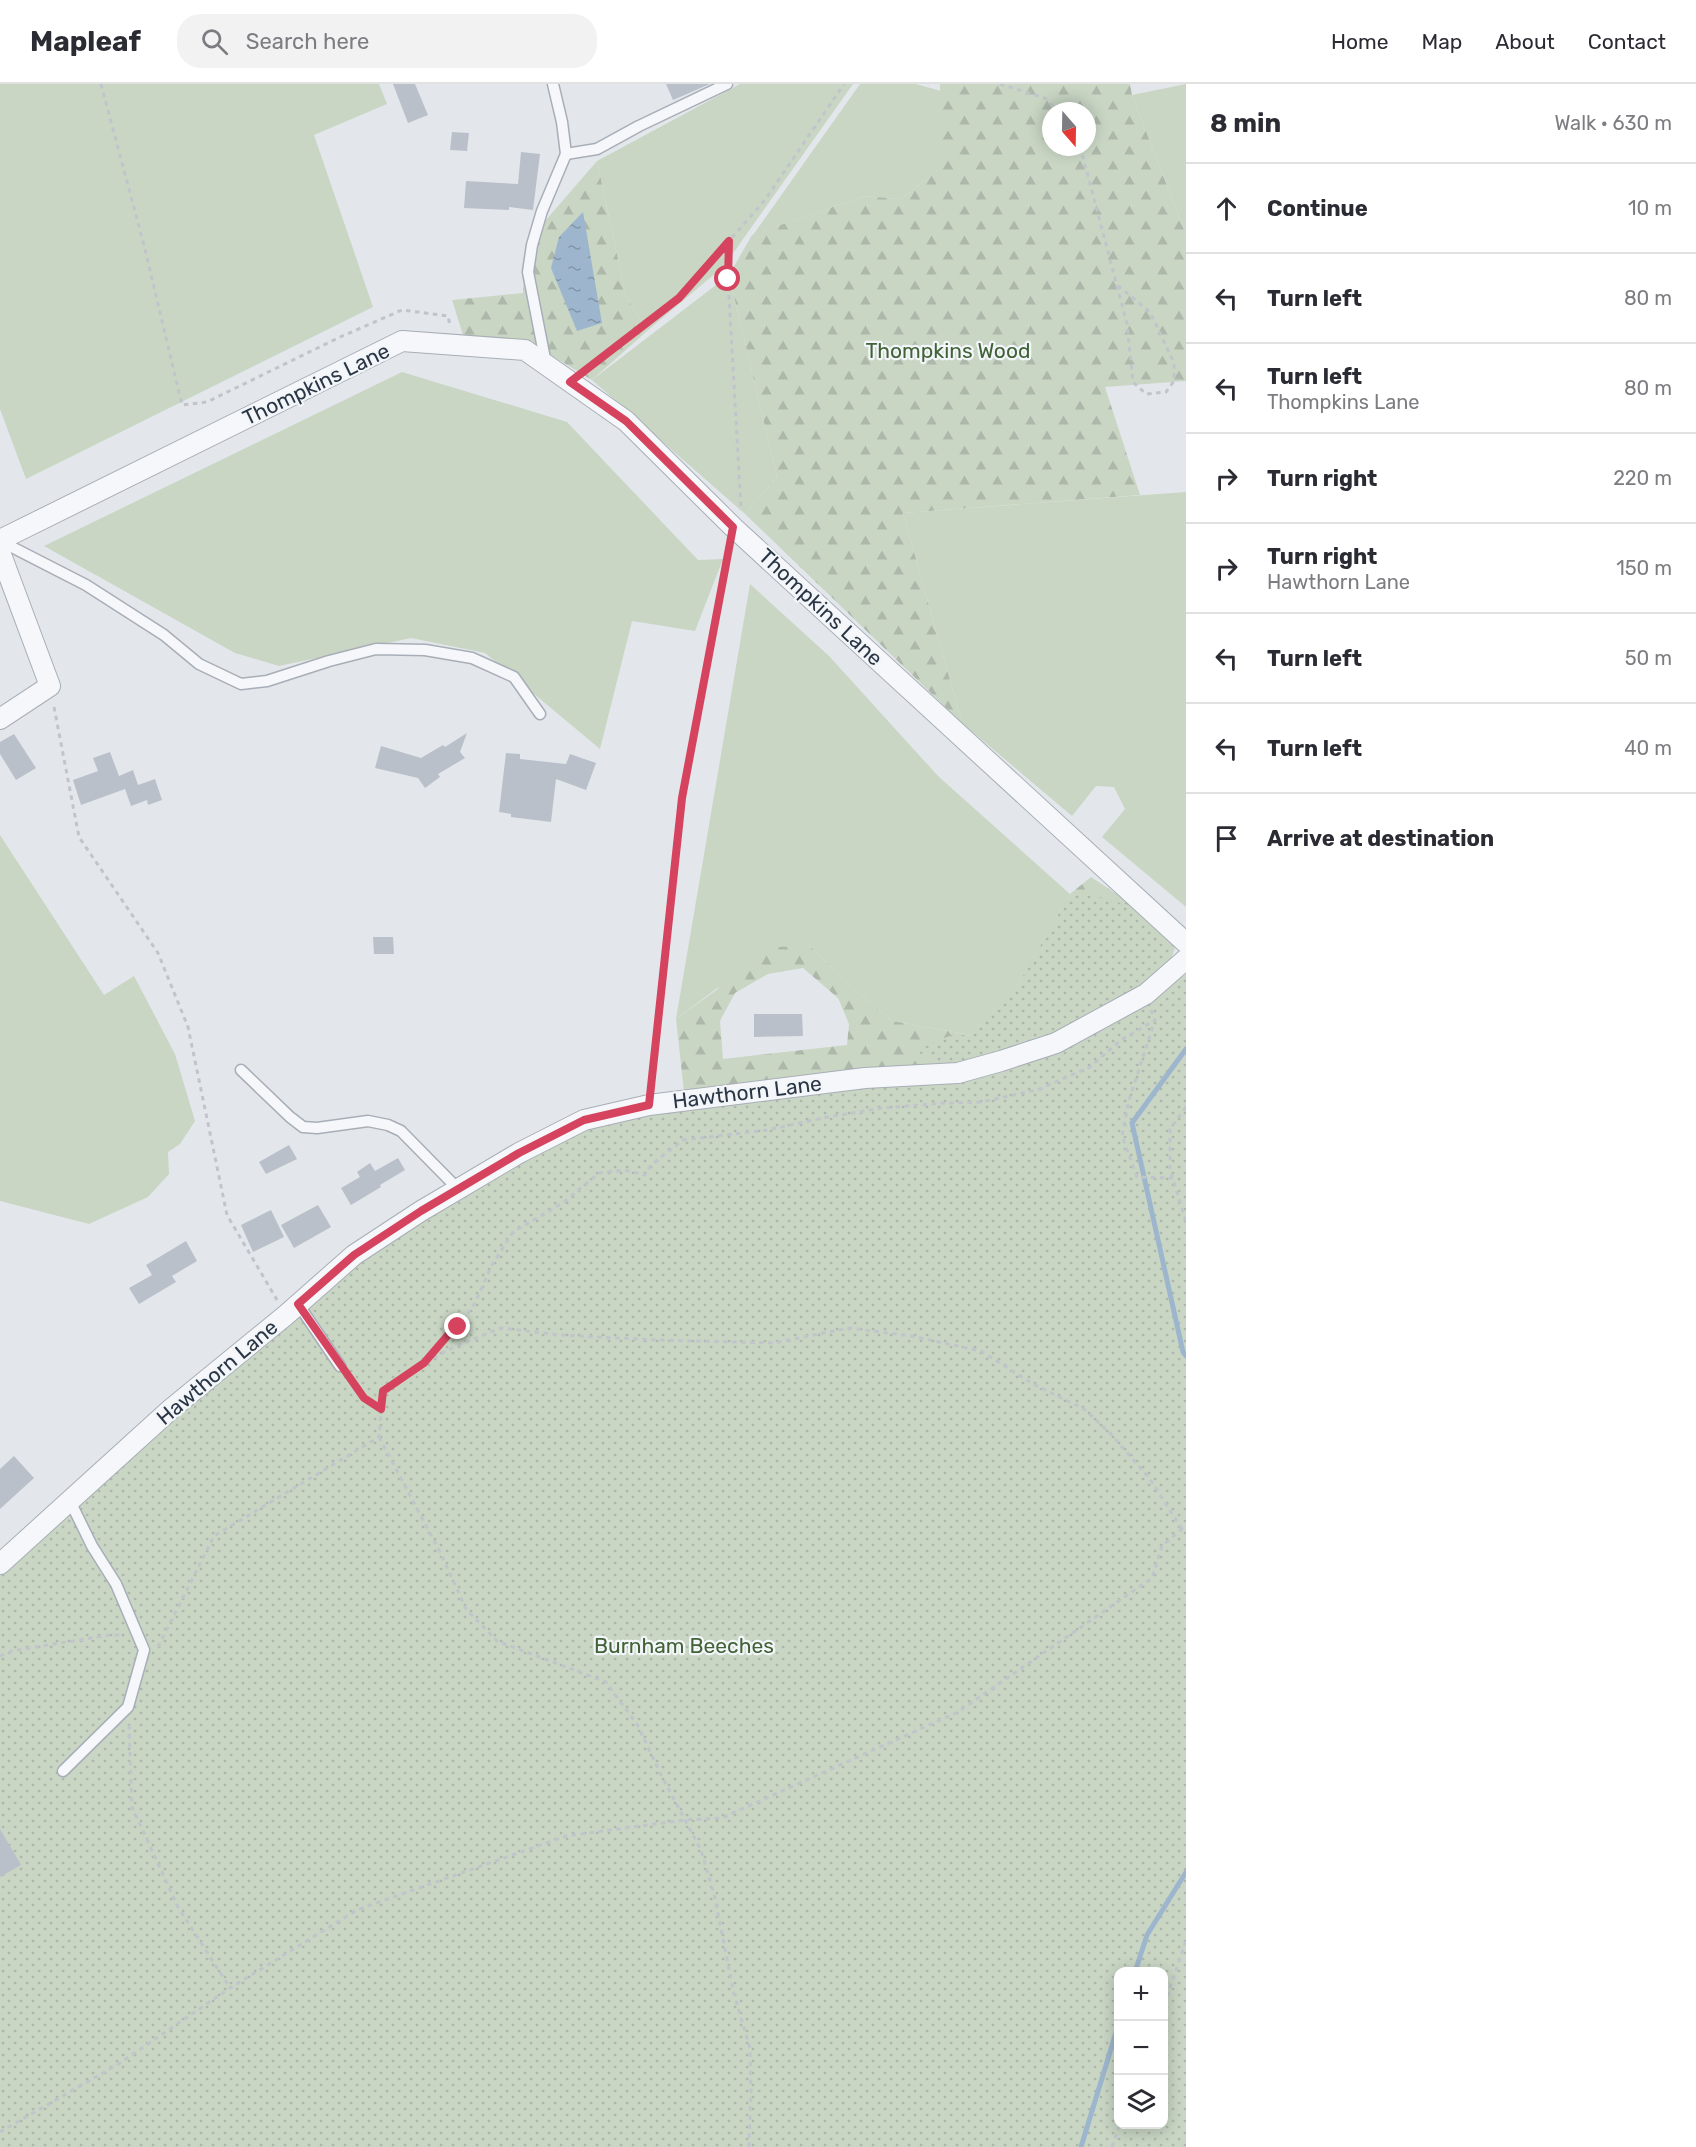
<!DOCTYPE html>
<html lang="en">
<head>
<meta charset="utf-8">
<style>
  body { margin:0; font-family:Rubik,sans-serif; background:#f2f2f3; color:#2b2b33 }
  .controls { position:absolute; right:18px; bottom:18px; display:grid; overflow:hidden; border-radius:12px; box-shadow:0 3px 15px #0003 }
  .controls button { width:54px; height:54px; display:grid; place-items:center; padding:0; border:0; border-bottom:2px solid #e1e1e2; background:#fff; color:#2b2b33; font:30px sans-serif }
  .compass { position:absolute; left:1042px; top:18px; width:54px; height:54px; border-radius:50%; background:#fff; box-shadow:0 3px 15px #0003; rotate:160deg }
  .stop { position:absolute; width:18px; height:18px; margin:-14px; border:4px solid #d6435e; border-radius:50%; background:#fff }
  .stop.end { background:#d6435e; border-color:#fff; box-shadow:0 2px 6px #0008 }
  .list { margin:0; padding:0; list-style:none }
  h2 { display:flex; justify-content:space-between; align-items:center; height:78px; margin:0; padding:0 24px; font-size:26px }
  h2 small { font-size:20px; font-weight:400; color:#7c7c81 }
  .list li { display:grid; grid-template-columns:39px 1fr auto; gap:18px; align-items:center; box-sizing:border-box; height:90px; padding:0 24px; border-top:2px solid #e1e1e2 }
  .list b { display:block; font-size:22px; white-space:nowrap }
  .list p { margin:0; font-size:20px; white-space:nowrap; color:#7c7c81 }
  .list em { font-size:20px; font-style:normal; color:#7c7c81 }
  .icon { flex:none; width:33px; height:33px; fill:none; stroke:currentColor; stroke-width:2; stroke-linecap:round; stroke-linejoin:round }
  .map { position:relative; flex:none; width:1186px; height:2063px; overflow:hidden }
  header { display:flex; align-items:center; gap:36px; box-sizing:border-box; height:84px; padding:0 30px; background:#fff; border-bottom:2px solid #e1e1e2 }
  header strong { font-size:28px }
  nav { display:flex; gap:33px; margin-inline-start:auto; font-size:21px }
  .search { width:420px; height:54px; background:#f2f2f3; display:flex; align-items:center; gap:15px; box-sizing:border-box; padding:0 21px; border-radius:24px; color:#7c7c81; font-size:22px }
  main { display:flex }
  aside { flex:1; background:#fff }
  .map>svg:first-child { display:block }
  .green { fill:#c9d6c4 }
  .forest { fill:url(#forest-firs); fill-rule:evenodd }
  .park { fill:url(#park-dots); fill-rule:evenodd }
  .water { fill:url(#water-ripples) }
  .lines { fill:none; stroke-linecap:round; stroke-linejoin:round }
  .stream { stroke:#9db6cd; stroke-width:5 }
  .building { fill:#bac0ca }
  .service-casing { stroke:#a8aeb7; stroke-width:13 }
  .minor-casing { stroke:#a8aeb7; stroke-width:22 }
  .path { stroke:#c1c5cb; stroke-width:3; stroke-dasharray:4.5 4.5; stroke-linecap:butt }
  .service { stroke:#f6f7fa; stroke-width:10 }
  .minor { stroke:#f6f7fa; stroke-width:20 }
  .route { stroke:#d6435e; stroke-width:8 }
  .labels { text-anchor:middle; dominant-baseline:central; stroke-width:4.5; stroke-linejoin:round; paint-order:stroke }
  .park-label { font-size:21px; fill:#406236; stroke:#f3f6f9 }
  .street-label { font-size:21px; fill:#2a3545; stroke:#f3f6f9 }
</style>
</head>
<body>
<header>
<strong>Mapleaf</strong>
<div class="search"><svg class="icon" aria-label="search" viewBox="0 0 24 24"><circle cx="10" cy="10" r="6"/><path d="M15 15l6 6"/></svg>Search here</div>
<nav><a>Home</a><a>Map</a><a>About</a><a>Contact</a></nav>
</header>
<main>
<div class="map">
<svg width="1186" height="2063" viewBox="0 0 1186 2063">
  <defs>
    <pattern id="forest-firs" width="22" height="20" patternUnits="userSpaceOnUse" patternTransform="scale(1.5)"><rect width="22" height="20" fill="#c9d6c4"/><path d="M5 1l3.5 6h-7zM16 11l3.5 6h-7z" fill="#adb8aa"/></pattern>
    <pattern id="park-dots" width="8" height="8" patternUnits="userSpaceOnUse" patternTransform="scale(1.5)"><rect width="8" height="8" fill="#c9d6c4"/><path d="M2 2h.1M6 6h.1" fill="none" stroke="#adb8aa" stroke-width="1.8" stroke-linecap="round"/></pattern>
    <pattern id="water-ripples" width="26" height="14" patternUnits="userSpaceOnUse" patternTransform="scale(1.5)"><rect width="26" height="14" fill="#9db6cd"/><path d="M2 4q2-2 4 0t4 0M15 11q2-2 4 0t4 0" fill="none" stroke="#8095a8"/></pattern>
  </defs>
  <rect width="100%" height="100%" fill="#e3e7ec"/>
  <!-- green -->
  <g class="green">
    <path d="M0,0H379L387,20L314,51L373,223L26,395L0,325Z"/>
    <path d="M740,0H853L724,182L647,247L626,212L597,77Z"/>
    <path d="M860,0H916L941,7V84L901,115L864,112L753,151Z"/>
    <path d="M1186,0V151L1132,11Z"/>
    <path d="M729,191L777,393L745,430L592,296Z"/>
    <path d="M402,288L567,338L698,476L723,475L695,547L632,537L600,665L485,569L411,554L279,582L235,569L44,462Z"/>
    <path d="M1186,408V823L1102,753L1125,725L1114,703L1096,702L1072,732L962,639L903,429Z"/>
    <path d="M750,500L829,572L938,692L1070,810L1019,899L971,951L892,937L852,903L810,862L716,905L676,935Z"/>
    <path d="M0,751L104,911L134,892L175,970L195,1037L180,1060L168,1068L169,1090L148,1113L89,1140L0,1117Z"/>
  </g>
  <!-- forest -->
  <g class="forest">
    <path d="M940,0H1130L1132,11L1186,151V297L1105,303L1140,411L903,429L962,639L745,430L777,393L729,191L752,151L864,112L901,115L941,84ZM1051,27H1087V63H1051Z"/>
    <path d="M597,77L626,212L647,247L592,296L526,256L463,251L452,216L523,209L526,159Z"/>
    <path d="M1091,793L1138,824L951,984L684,1008L676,935L776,863L810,862L852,903L892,937L971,951L1019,899L1070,810ZM803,884L838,914L849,940L847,961L723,975L720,937L735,909L768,890Z"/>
  </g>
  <!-- park -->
  <g class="park">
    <path d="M1082,808L1138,824L1177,859L1169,880L1153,896L1095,934L995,974L951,984L913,966L952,951H971L1019,899L1070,810Z"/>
    <path d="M1186,890V2063H0V1490L316,1212L386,1155L562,1050L612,1035L1012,983L1123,934ZM1118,1888H1164V2040H1118Z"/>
  </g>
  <!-- water -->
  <path class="water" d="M583,128L602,239L577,247L551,184L559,153Z"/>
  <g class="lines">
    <!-- stream -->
    <g class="stream">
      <path d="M1186,965L1132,1039L1183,1268L1186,1272"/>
      <path d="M1135,1888L1147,1851L1186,1788"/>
      <path d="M1081,2063L1118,1942"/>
    </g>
  </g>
  <!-- building -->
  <g class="building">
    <path d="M393,0H415L428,31L408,39Z"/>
    <path d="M666,0H710L673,16Z"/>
    <path d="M452,48L469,49L467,67L450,66Z"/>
    <path d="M521,68L540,70L533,126L509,123V126L464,124L466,97L518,100Z"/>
    <path d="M467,649L460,668L465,674L438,690L440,693L425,704L418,694L375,684L381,662L421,674L443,661L445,663Z"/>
    <path d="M14,650L36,684L16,696L0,670V658Z"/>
    <path d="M110,668L119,692L133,686L138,701L155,695L162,716L148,721L147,716L131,722L125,705L81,721L73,696L98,687L93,674Z"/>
    <path d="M506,669L520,670V675L566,680L570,670L596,679L586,706L556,695L551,738L511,733V730L499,728Z"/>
    <path d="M373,853H393L394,870H374Z"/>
    <path d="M754,930H802L803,952L754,953Z"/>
    <path d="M289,1061L297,1075L266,1090L259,1078Z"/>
    <path d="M398,1074L405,1086L380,1101L381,1103L351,1121L341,1104L360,1093L357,1088L370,1079L375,1087Z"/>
    <path d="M318,1121L331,1143L294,1164L281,1141Z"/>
    <path d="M271,1126L284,1153L253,1168L241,1141Z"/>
    <path d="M186,1157L197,1177L172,1192L176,1198L139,1220L129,1204L152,1191L146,1181Z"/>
    <path d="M14,1372L34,1394L0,1425V1385Z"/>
    <path d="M0,1745L21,1781L0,1793Z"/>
  </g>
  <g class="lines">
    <defs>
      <g id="service">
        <path d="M566,70L597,65L639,42L727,0"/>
        <path d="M546,280L528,188L532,161L542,127L566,70L562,38L553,0"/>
        <path d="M0,457L86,501L164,551L199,580L241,600L267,597L329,577L376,565L425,566L472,574L514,593L540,630"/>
        <path d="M241,986L290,1033L303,1043L317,1044L368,1037L388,1041L401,1047L459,1106"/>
        <path d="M298,1220L340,1282"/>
        <path d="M63,1687L128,1623L144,1566L116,1500L92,1462L70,1417"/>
      </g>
      <g id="minor">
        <path d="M0,456L402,257L525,266L626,337L733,443L1186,859"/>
        <path d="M0,468L50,602L0,635"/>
        <path d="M0,1480L171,1325L286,1231L354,1171L421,1127L519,1069L584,1036L649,1021L865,994L958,989L1001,977L1056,959L1146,910L1186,875"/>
      </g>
    </defs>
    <!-- service casing -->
    <use href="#service" class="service-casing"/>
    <!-- minor casing -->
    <use href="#minor" class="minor-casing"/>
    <!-- path -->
    <g class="path">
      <path d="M101,0L145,165L182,321L207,318L338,254L402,226L448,232L450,242"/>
      <path d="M1000,0L1045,14L1058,27"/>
      <path d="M1078,63L1083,73L1127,240L1133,298L1146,310L1166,308L1174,297V279L1150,228L1116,200"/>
      <path d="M729,157L728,195L741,424"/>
      <path d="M586,286L679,214L765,116L844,0"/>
      <path d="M54,623L79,753L158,869L188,943L227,1131L277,1216"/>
      <path d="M1151,926L1155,936L1129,1016L1122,1052L1137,1093L1173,1094"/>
      <path d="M651,1004L683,714L729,465"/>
      <path d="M1186,1023L1170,1045V1085L1186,1138"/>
      <path d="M426,1277L448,1251L458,1243L475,1219L492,1181L513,1148L564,1118L599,1089L624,1086L645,1091L651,1081L683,1056L767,1046L828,1033L882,1024L945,1019L981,1018L1037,1006L1090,983L1121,956L1155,936"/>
      <path d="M348,1293L364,1314L381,1325"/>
      <path d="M379,1353L440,1468L466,1525L497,1557L606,1598L638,1642L661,1691L701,1766L714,1810L734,1910L750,1964L751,2009L749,2063"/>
      <path d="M158,1563L214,1452L379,1353L383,1307L424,1279L454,1263L501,1244L560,1251L656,1256L774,1259L849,1244L911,1252L981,1267L1033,1300L1084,1325L1110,1349L1150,1395L1182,1445"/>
      <path d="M0,1572L12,1567L109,1551H123"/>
      <path d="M129,1641L132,1723L178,1823L230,1904"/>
      <path d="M1164,1921L1186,1857"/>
      <path d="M0,2048L120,1979L230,1904L357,1826L566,1752L685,1736L722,1734L958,1628L1152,1494L1162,1462L1182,1445L1186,1448"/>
      <path d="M1112,2063L1120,2040"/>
    </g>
    <!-- service -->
    <use href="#service" class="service"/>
    <!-- minor -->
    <use href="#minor" class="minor"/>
  </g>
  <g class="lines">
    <!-- route -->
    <path class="route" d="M458,1243L448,1251L424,1279L383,1307L381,1325L364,1314L298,1220L354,1171L421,1127L519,1069L584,1036L649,1021L682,714L733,443L626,337L570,298L679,214L729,157L728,195"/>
  </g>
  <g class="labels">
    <!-- park labels -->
    <g class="park-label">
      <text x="948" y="266">Thompkins Wood</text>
      <text x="684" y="1561">Burnham Beeches</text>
    </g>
    <!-- street labels -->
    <g class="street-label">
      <text transform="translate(316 300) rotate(-26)">Thompkins Lane</text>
      <text transform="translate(821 523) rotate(43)">Thompkins Lane</text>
      <text transform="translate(747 1008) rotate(-7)">Hawthorn Lane</text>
      <text transform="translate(217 1288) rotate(-40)">Hawthorn Lane</text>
    </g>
  </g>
</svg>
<div class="controls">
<button>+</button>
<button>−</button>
<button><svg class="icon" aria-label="layers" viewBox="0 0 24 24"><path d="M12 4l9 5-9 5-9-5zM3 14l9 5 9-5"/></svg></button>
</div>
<svg class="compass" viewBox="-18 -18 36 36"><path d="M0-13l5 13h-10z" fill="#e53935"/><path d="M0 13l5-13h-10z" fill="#7c7c81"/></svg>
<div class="stop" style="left:728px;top:195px"></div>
<div class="stop end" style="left:458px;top:1243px"></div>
</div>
<aside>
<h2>8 min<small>Walk · 630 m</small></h2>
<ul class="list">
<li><svg class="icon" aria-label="ahead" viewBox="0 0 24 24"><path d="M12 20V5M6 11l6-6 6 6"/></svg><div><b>Continue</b></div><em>10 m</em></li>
<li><svg class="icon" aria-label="left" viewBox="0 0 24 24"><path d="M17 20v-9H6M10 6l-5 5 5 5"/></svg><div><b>Turn left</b></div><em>80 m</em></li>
<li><svg class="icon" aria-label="left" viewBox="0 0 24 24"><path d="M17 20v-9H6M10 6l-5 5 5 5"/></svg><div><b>Turn left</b><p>Thompkins Lane</p></div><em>80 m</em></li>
<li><svg class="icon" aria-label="right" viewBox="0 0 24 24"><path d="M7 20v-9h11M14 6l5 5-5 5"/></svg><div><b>Turn right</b></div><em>220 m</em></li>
<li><svg class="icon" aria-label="right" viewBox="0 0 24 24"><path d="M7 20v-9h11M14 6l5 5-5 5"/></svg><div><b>Turn right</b><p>Hawthorn Lane</p></div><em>150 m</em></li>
<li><svg class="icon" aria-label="left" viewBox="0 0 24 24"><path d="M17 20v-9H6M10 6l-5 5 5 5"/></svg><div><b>Turn left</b></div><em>50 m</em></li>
<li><svg class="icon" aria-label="left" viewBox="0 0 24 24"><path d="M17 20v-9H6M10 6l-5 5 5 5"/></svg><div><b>Turn left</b></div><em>40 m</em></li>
<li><svg class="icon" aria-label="arrive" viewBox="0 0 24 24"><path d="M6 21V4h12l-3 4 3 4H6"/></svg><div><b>Arrive at destination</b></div></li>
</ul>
</aside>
</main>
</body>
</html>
